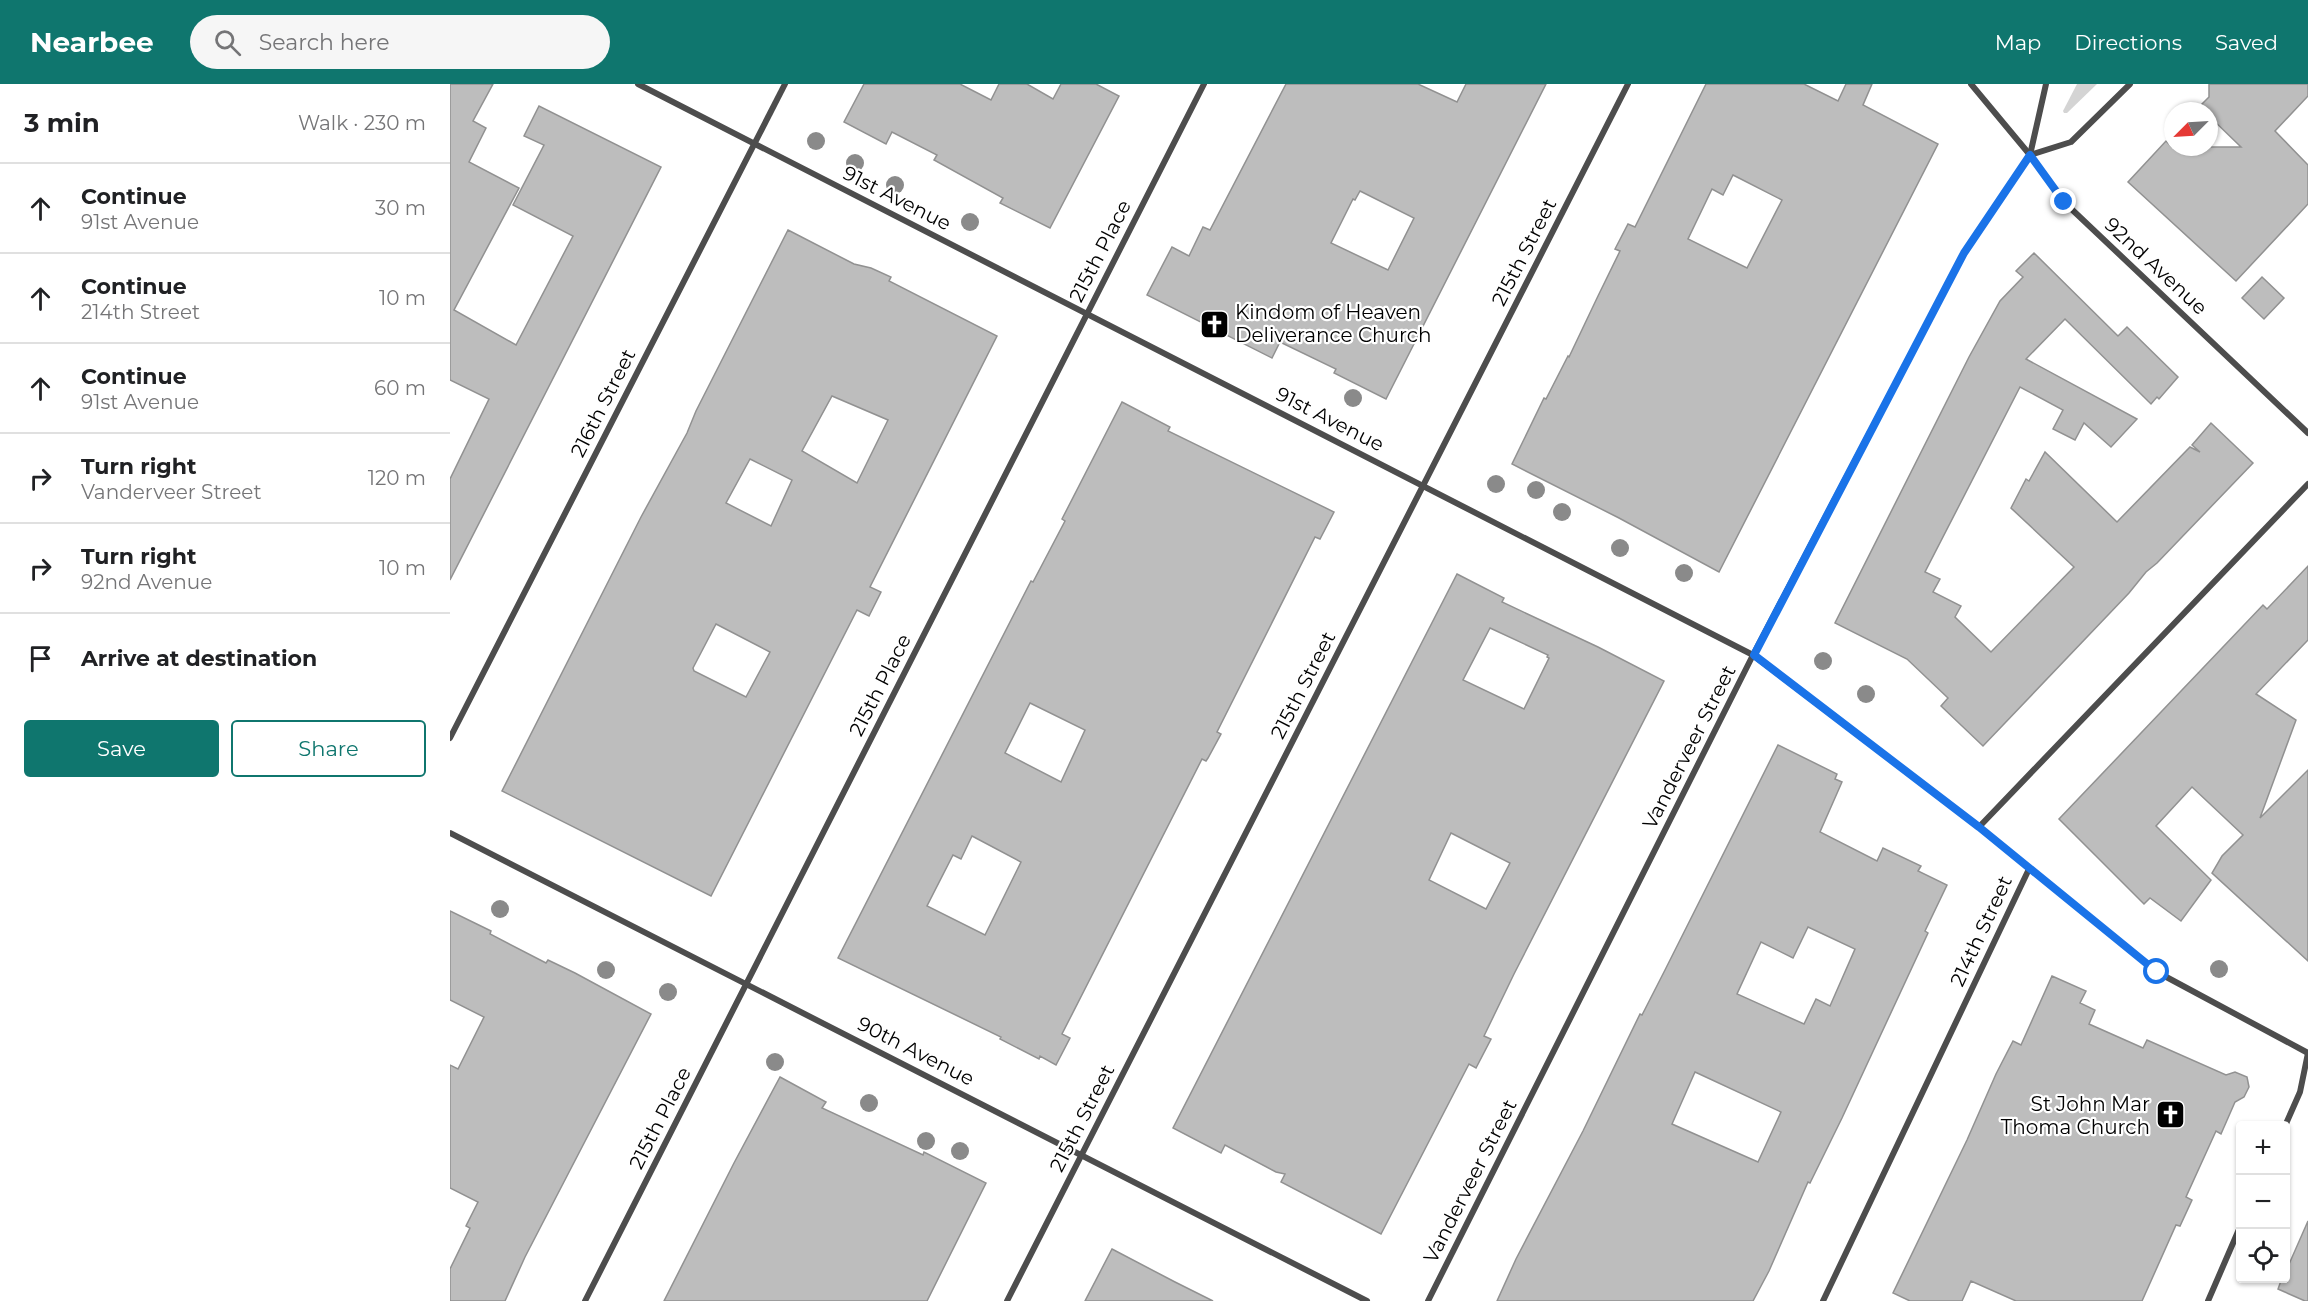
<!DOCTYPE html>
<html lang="en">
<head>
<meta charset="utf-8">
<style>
  body { margin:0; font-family:Montserrat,sans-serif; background:#f6f6f6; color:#202124 }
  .controls { position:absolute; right:18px; bottom:18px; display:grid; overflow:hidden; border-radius:6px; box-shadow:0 2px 4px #0004 }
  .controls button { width:54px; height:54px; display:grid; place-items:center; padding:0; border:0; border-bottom:2px solid #e0e0e0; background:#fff; color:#202124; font:30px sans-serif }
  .compass { position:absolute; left:1714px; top:18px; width:54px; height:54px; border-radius:50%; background:#fff; box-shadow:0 2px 4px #0004; rotate:246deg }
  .stop { position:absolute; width:18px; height:18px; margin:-14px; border:4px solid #1a73e8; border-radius:50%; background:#fff }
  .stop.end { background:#1a73e8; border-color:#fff; box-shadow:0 2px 6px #0008 }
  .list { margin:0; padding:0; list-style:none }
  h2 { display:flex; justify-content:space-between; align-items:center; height:78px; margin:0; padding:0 24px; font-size:26px }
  h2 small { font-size:20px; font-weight:400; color:#757577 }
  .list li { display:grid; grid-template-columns:39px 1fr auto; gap:18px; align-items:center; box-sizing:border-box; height:90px; padding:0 24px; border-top:2px solid #e0e0e0 }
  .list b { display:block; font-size:22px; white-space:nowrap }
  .list p { margin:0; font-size:20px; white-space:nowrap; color:#757577 }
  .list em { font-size:20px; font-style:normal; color:#757577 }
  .actions { display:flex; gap:12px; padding:18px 24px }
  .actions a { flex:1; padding:14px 0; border:2px solid #0f766e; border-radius:6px; text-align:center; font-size:21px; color:#0f766e }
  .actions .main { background:#0f766e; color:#fff }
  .icon { flex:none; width:33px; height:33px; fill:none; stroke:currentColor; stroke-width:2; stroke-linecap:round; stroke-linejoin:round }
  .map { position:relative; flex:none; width:1858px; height:1217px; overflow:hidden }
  header { display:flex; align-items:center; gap:36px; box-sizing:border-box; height:84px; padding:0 30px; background:#0f766e; color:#fff }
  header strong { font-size:28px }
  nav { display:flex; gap:33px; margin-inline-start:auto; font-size:21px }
  .search { width:420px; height:54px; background:#f6f6f6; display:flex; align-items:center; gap:15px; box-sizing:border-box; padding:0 21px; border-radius:33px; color:#757577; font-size:22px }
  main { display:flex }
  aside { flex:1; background:#fff }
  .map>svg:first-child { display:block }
  .green { fill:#d4d4d4 }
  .building { fill:#bdbdbd; stroke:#919191; stroke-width:1.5; fill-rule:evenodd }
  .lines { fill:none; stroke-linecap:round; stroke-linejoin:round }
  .minor { stroke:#4d4d4d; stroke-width:6 }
  .tree { fill:#8a8a8a }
  .route { stroke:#1a73e8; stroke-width:8 }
  .labels { text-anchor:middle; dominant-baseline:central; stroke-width:4.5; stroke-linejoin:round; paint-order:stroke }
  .street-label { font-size:20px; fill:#000; stroke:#fff }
  .poi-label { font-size:20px; fill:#000; stroke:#fff; text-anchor:start }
</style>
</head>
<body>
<header>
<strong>Nearbee</strong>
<div class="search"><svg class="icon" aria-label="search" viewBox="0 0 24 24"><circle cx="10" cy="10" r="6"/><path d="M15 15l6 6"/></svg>Search here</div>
<nav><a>Map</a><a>Directions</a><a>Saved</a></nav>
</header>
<main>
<aside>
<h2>3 min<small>Walk · 230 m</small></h2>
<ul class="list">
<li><svg class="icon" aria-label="ahead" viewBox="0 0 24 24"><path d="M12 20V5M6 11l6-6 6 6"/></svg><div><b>Continue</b><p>91st Avenue</p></div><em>30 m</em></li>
<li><svg class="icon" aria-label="ahead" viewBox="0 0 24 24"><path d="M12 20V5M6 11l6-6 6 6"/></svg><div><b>Continue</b><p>214th Street</p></div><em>10 m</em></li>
<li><svg class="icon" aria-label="ahead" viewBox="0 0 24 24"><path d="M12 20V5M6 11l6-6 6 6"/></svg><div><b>Continue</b><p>91st Avenue</p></div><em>60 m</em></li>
<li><svg class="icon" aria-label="right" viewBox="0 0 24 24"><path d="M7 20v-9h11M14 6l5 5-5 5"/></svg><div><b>Turn right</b><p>Vanderveer Street</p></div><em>120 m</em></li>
<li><svg class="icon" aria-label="right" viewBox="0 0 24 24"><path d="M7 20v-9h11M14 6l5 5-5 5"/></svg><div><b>Turn right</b><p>92nd Avenue</p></div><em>10 m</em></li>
<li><svg class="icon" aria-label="arrive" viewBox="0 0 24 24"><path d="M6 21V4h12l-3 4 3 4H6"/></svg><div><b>Arrive at destination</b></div></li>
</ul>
<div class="actions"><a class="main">Save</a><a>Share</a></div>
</aside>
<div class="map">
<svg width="1858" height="1217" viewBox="0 0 1858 1217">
  <rect width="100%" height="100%" fill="#fff"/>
  <!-- green -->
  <path class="green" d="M1627,0H1647L1617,29H1614L1613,27Z"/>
  <!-- building -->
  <g class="building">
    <path d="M0,0H43L23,37L36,44L19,78L69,104L4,226L66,261L123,152L63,121L94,61L74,52L89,22L211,83L0,496V395L39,315L0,296Z"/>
    <path d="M414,0H510L541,16L549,0H577L603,15L611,0H646L669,12L600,144L550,119L553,114L484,76L487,71L442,48L436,60L394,38Z"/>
    <path d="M836,0H968L1007,18L1016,0H1096L936,315L884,289L886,285L830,258L822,274L697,211L722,163L739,172L753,143L760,146ZM910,107L964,134L938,186L881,159L903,115L905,116Z"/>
    <path d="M1256,0H1354L1388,17L1396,0H1422L1413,21L1488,60L1269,488L1169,434L1062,380L1094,314L1096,315L1118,272L1119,273L1148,212L1170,167L1165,165L1178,140L1185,143ZM1283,91L1332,116L1297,184L1238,155L1262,105L1273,111Z"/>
    <path d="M1759,0H1858V12L1825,47L1858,81V120L1786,197L1678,98L1716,57L1722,63H1791L1759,32V27H1753L1749,23L1759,13Z"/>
    <path d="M338,146L404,180L421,184L441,193L439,197L547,252L420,503L431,508L419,532L407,526L261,812L52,707L191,433L237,349L246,327ZM382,312L438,336L407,399L352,367ZM300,375L342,396L321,442L276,419ZM266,540L320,568L296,613L244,587L243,584Z"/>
    <path d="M1584,169L1668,252L1677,243L1728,293L1709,315L1707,313L1701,320L1615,235L1576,275L1687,335L1661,363L1634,339L1625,356L1603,345L1613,326L1570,303L1475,488L1490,495L1483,508L1511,522L1505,533L1541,568L1624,483L1561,424L1576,395L1579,397L1595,368L1667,438L1740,363L1750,368L1742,361L1761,339L1803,379L1707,479L1696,488L1679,509L1533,662L1491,622L1498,614L1457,575L1385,539L1519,273L1550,217L1573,193L1566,187Z"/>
    <path d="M1812,193L1834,214L1814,235L1792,214Z"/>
    <path d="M672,318L720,343L718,347L884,428L870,455L865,453L767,648L771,650L758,674L756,677L752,675L612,950L620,954L606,981L590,972L589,975L550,955L551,953L388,874L581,497L583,498L615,437L612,435ZM580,619L635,646L611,698L555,669ZM522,752L571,778L535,851L477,822L503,771L511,775Z"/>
    <path d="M1858,482V556L1806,610L1846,636L1810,734L1858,686V877L1762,789L1772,772L1793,751L1742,703L1706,742L1761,796L1731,837L1700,814L1694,820L1609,735L1813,521L1817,525Z"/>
    <path d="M1007,490L1054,514L1052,518L1148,563L1214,597L1064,890L1034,952L1041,955L1026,984L1019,980L931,1150L831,1098L835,1090L826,1088L775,1061L771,1069L723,1044ZM1040,544L1098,571L1097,573L1099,574L1074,625L1013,596ZM1001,749L1060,779L1036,825L979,796Z"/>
    <path d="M1328,661L1387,690L1385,695L1392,698L1370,748L1427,777L1433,764L1471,782L1468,787L1497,801L1475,847L1478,849L1392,1034L1360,1099L1358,1098L1319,1187L1303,1217H1047L1066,1175L1133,1047L1190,930L1192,931L1215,886ZM1358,843L1405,865L1380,922L1366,915L1354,940L1287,910L1311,858L1343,874ZM1245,988L1331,1028L1308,1078L1222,1040Z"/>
    <path d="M0,827L41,847L40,850L96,879L98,876L125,889L201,930L75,1173L55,1217H0V1185L20,1144L16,1142L28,1118L0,1104V981L8,985L34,933L0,916Z"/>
    <path d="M1602,892L1636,907L1630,919L1645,926L1639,940L1693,964L1697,956L1776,991L1785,988L1797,993L1799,1003L1794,1013L1785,1018L1771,1050L1766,1047L1736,1113L1742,1116L1730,1142L1726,1141L1692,1217H1566L1521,1197L1512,1217H1460L1443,1209L1517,1056L1546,990L1563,957L1571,961Z"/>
    <path d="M330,993L376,1018L372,1024L473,1071L474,1068L536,1099L477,1217H214L284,1079Z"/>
    <path d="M1858,1137V1217H1855L1828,1205L1832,1194H1836V1187Z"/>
    <path d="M662,1165L725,1198L763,1217H635Z"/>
  </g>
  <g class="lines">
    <!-- minor -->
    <g class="minor">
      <path d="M188,0L1303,571L1529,743L1707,888L1858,969"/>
      <path d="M1521,0L1580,71L1614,118L1858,349"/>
      <path d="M1580,71L1621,58L1680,0"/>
      <path d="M0,654L335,0"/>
      <path d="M1529,743L1858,400"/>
      <path d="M0,749L917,1217"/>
      <path d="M1835,1042L1850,1008L1858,969"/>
      <path d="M135,1217L754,0"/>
      <path d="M557,1217L1178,0"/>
      <path d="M978,1217L1303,571L1514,169L1580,71L1596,0"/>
      <path d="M1373,1217L1579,785"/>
      <path d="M1758,1217L1790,1143"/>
    </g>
  </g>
  <!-- trees -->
  <g class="tree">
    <circle cx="366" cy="57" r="9"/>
    <circle cx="405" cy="79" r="9"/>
    <circle cx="445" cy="101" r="9"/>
    <circle cx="520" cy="138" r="9"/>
    <circle cx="903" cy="314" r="9"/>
    <circle cx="1046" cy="400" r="9"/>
    <circle cx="1086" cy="406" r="9"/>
    <circle cx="1112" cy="428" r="9"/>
    <circle cx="1170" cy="464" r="9"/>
    <circle cx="1234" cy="489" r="9"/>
    <circle cx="1373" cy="577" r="9"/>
    <circle cx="1416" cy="610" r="9"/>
    <circle cx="50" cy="825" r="9"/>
    <circle cx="1769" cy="885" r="9"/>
    <circle cx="156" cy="886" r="9"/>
    <circle cx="218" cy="908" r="9"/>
    <circle cx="325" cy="978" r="9"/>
    <circle cx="419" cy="1019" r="9"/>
    <circle cx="476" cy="1057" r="9"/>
    <circle cx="510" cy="1067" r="9"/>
  </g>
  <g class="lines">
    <!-- route -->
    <path class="route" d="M1614,118L1580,71L1514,169L1304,571L1529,743L1707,888"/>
  </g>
  <!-- icons -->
  <defs>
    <symbol id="church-square" viewBox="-11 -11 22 22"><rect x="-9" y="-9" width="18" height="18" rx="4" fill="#000" stroke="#fff"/><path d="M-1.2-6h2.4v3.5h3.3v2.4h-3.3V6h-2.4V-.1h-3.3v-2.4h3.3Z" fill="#fff"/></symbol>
  </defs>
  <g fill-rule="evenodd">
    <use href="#church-square" x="748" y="224" width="33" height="33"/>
    <use href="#church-square" x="1704" y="1014" width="33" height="33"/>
  </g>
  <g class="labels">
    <!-- street labels -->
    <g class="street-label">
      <text transform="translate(447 114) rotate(27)">91st Avenue</text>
      <text transform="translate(650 167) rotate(-63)">215th Place</text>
      <text transform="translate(1074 168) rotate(-63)">215th Street</text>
      <text transform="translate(1706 182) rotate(43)">92nd Avenue</text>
      <text transform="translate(153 319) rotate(-63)">216th Street</text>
      <text transform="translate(880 335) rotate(27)">91st Avenue</text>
      <text transform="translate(430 601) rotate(-63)">215th Place</text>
      <text transform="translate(853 601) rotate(-63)">215th Street</text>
      <text transform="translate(1239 663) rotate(-63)">Vanderveer Street</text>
      <text transform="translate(1531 847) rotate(-65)">214th Street</text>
      <text transform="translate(466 967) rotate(27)">90th Avenue</text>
      <text transform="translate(210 1034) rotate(-63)">215th Place</text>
      <text transform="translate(632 1034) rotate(-63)">215th Street</text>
      <text transform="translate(1020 1097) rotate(-63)">Vanderveer Street</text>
    </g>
    <!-- poi labels -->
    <g class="poi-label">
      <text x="785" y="228">Kindom of Heaven<tspan x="785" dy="23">Deliverance Church</tspan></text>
      <text x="1700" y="1020" text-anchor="end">St John Mar<tspan x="1700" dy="23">Thoma Church</tspan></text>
    </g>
  </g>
</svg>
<div class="controls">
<button>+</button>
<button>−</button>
<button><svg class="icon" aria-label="locate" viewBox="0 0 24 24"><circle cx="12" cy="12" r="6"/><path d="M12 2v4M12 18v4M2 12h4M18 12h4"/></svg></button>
</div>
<svg class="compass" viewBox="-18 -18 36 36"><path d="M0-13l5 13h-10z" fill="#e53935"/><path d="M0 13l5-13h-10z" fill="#757577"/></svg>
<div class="stop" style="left:1707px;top:888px"></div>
<div class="stop end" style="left:1614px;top:118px"></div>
</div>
</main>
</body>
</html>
